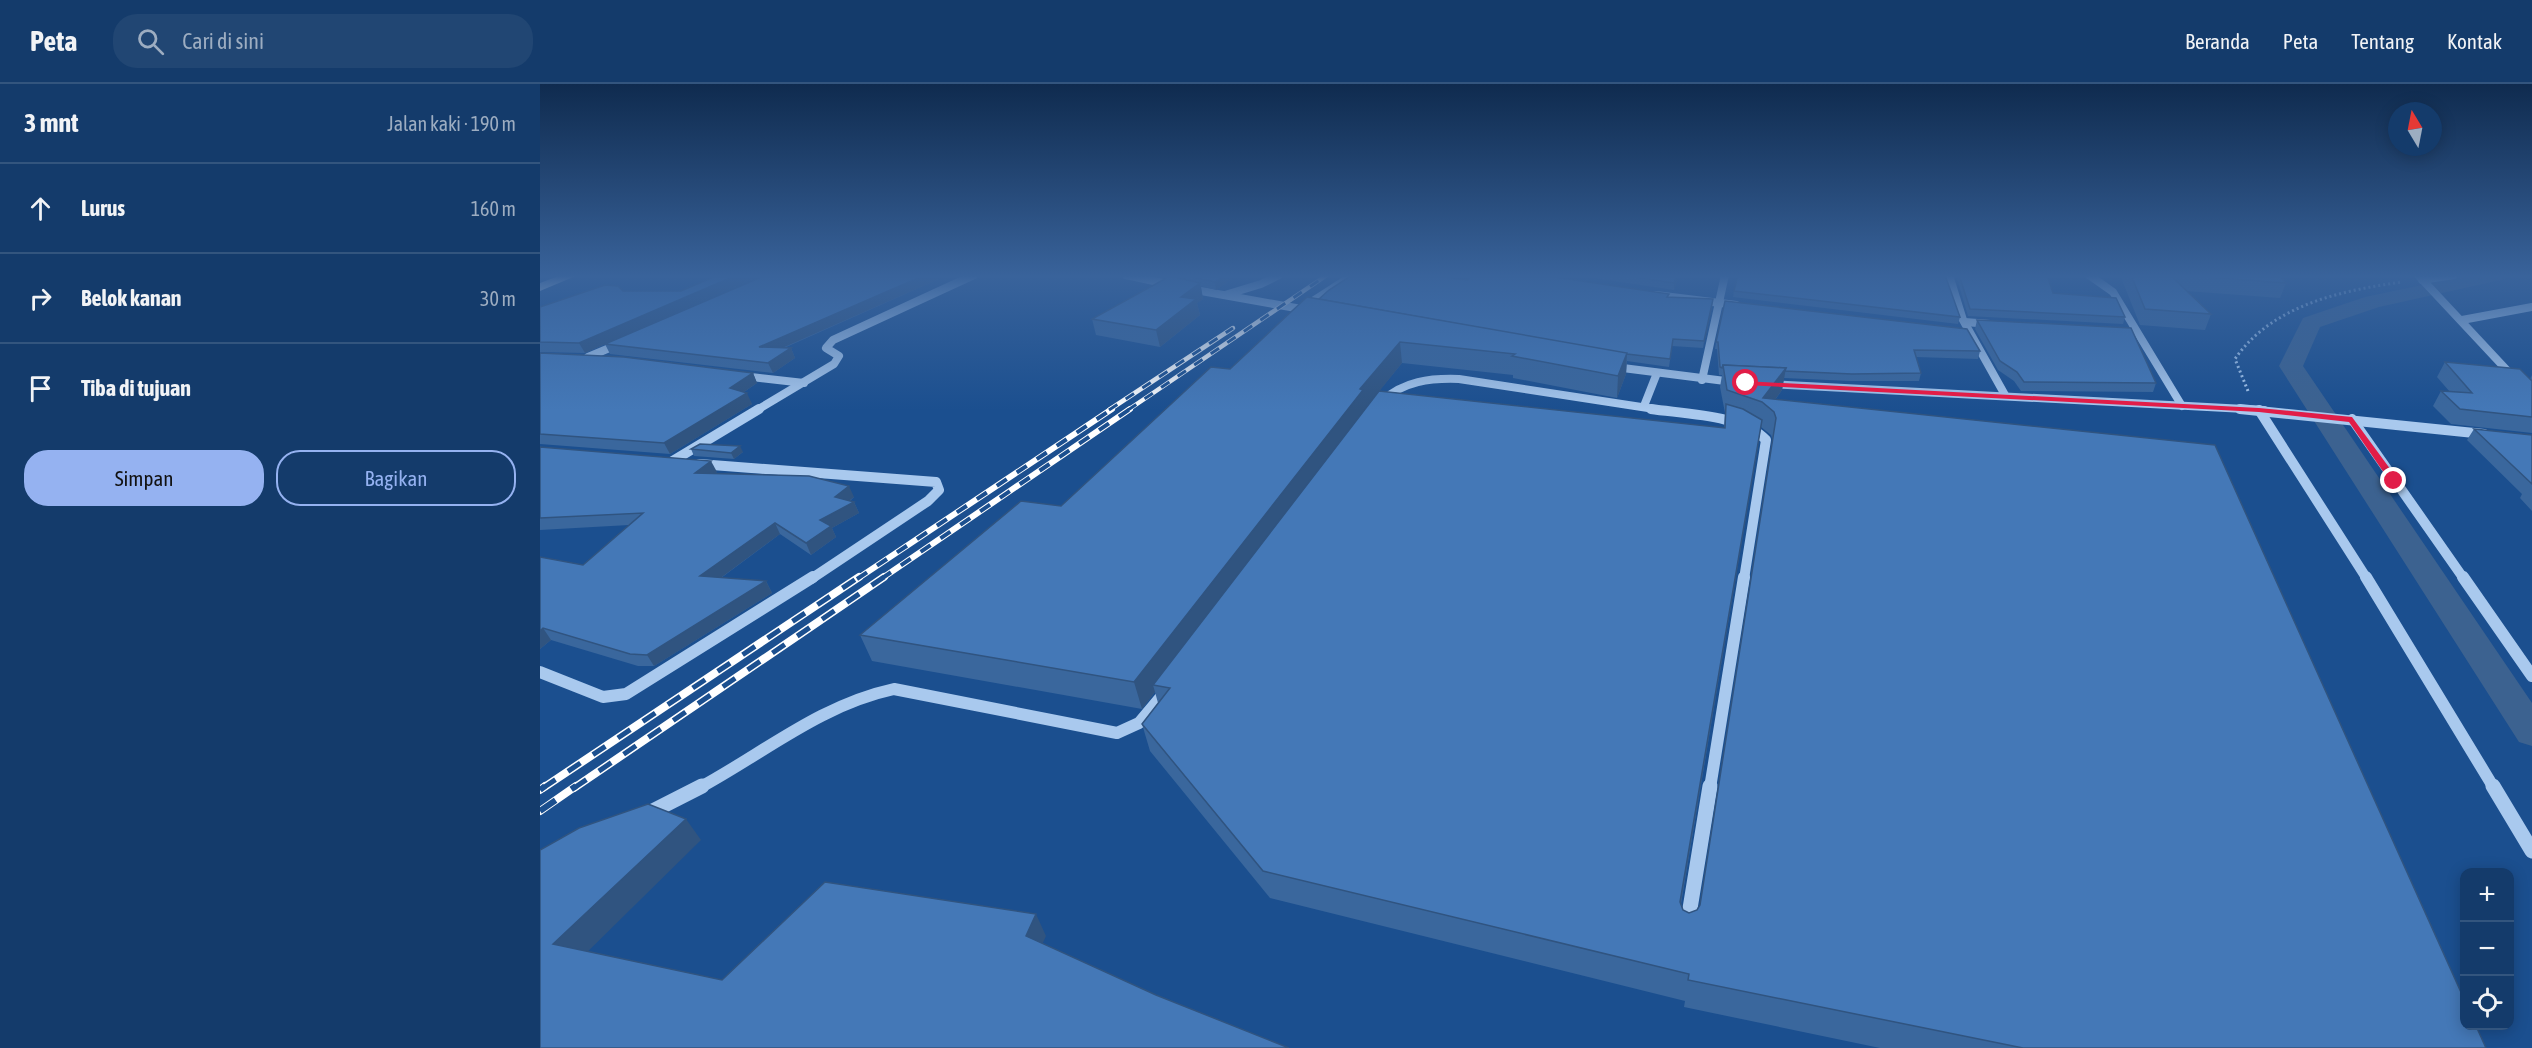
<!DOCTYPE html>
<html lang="id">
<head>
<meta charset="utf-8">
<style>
  body { margin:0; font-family:"Asap Condensed",sans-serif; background:#214673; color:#f1f3f6 }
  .controls { position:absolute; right:18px; bottom:18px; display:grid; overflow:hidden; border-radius:12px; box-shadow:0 3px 15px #0003 }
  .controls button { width:54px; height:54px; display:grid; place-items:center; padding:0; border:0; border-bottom:2px solid #33557e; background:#143b6b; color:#f1f3f6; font:30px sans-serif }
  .compass { position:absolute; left:1848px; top:18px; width:54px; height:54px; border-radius:50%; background:#143b6b; box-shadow:0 3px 15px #0003; rotate:350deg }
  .stop { position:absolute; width:18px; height:18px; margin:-14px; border:4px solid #e11d48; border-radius:50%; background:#fff }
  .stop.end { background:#e11d48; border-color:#fff; box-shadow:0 2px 6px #0008 }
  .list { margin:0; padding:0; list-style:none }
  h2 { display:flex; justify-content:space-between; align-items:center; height:78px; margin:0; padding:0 24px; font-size:26px }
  h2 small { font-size:20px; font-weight:400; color:#9dadc1 }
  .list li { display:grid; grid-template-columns:39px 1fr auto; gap:18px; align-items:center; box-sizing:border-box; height:90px; padding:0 24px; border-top:2px solid #33557e }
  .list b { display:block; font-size:22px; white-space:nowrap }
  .list em { font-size:20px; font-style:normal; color:#9dadc1 }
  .actions { display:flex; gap:12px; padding:18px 24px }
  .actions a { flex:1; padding:14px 0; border:2px solid #95b2f1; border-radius:24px; text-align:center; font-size:21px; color:#95b2f1 }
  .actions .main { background:#95b2f1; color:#111 }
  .icon { flex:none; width:33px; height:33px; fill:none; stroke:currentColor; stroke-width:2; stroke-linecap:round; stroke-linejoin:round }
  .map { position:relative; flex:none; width:1992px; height:964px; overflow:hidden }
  header { display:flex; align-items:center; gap:36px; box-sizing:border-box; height:84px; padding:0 30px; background:#143b6b; border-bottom:2px solid #33557e }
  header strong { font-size:28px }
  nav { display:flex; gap:33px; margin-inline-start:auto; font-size:21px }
  .search { width:420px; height:54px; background:#214673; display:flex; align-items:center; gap:15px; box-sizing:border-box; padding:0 21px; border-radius:24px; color:#9dadc1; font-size:22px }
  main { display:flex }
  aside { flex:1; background:#143b6b }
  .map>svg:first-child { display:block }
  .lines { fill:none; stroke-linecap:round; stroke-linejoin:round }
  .canal { fill:#3c6290; fill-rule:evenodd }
  .path { stroke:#a9c9ee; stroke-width:3; stroke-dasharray:2 3; stroke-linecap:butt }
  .minor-far3 { stroke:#a9c9ee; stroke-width:8 }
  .minor-far2 { stroke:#a9c9ee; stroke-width:10 }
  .minor-far1 { stroke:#a9c9ee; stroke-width:12 }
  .minor { stroke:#a9c9ee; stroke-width:15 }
  .highway { fill:#fff; fill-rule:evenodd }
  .rail-far3-casing { stroke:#fff; stroke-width:4.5 }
  .rail-far2-casing { stroke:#fff; stroke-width:6 }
  .rail-far1-casing { stroke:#fff; stroke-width:8 }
  .rail-casing { stroke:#fff; stroke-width:8 }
  .rail-far3 { stroke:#1b4f8f; stroke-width:3; stroke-dasharray:10; stroke-linecap:butt }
  .rail-far2 { stroke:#1b4f8f; stroke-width:4; stroke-dasharray:12; stroke-linecap:butt }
  .rail-far1 { stroke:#1b4f8f; stroke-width:5; stroke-dasharray:15; stroke-linecap:butt }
  .rail { stroke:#1b4f8f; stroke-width:6; stroke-dasharray:19; stroke-linecap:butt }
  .wall { fill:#3a679d; fill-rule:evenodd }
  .shaded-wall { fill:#305480 }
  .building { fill:#4478b7; stroke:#305480; stroke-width:1.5 }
  .route { fill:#e11d48 }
</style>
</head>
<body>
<header>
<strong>Peta</strong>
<div class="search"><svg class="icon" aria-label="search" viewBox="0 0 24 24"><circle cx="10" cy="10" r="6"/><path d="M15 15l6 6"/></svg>Cari di sini</div>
<nav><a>Beranda</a><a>Peta</a><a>Tentang</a><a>Kontak</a></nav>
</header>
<main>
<aside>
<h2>3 mnt<small>Jalan kaki · 190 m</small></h2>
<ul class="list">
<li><svg class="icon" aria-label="ahead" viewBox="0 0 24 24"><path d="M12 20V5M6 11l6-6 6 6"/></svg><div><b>Lurus</b></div><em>160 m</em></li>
<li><svg class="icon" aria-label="right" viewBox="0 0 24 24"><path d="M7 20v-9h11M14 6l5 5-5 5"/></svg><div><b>Belok kanan</b></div><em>30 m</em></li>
<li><svg class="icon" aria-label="arrive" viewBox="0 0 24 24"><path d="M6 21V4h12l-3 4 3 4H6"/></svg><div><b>Tiba di tujuan</b></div></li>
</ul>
<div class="actions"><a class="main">Simpan</a><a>Bagikan</a></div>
</aside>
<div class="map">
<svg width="1992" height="964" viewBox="0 0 1992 964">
  <rect width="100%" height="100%" fill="#1b4f8f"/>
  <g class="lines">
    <!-- canal -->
    <path class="canal" d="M1930,191H1968L1965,195L1839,223L1780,243L1763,282L1992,619V662L1979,658L1739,282L1763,234L1825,213Z"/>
    <!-- path -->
    <path class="path" d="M1708,307L1695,275C1732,221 1800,207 1861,198"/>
    <!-- minor-far3 -->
    <g class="minor-far3">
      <path d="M586,191L632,201"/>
      <path d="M1409,191L1423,236L1465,311"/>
      <path d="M1549,191L1573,208L1642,322"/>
      <path d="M1878,191L1992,313"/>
      <path d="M1882,196L1914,191"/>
      <path d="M650,205L767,226"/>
      <path d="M685,211L721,200L739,191"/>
      <path d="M1116,211L1196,221"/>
      <path d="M765,222L813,191"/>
      <path d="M1922,236L1992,223"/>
      <path d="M1425,238L1450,240"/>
      <path d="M48,273L79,260"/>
      <path d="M1075,283L1193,298"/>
      <path d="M203,292L264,299"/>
      <path d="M1162,296L1185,191"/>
      <path d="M1230,300L1724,326"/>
      <path d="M842,317C864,297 890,294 919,295L1121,326"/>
      <path d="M1104,322L1117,289"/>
      <path d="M217,326L294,280L299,272L286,264L293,256L434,191"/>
    </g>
    <!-- minor-far2 -->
    <g class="minor-far2">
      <path d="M1111,325C1145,330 1203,331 1226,356L1204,495"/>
      <path d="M1700,325L1944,350"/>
      <path d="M1719,326L1827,495"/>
      <path d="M1812,335L1924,495"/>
      <path d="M131,378L219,325"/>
      <path d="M159,380L396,398L399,406L388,417L271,495"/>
    </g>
    <!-- minor-far1 -->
    <g class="minor-far1">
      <path d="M1826,493L1954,704"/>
      <path d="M1923,493L1992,592"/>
      <path d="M0,588L63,613L86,610L273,493"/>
      <path d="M159,704C224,669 280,621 354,605L577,649L599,639L625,608"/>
      <path d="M1170,704L1204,493"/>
    </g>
    <!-- minor -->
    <g class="minor">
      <path d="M1953,702L1992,767"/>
      <path d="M107,730L162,702"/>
      <path d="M1147,843L1170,702"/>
    </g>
    <!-- highway -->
    <path class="highway" d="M21,191H38L0,207V199Z"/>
    <defs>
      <g id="rail-far3">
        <path d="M569,326L693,244"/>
        <path d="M588,326L787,191"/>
      </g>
      <g id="rail-far2">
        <path d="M317,495L572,325"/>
        <path d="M341,495L590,325"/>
      </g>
      <g id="rail-far1">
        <path d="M3,704L319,493"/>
        <path d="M34,704L344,493"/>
      </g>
      <g id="rail">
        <path d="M0,706L5,702"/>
        <path d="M0,727L36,702"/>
      </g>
    </defs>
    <!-- rail-far3 casing -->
    <use href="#rail-far3" class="rail-far3-casing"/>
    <!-- rail-far2 casing -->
    <use href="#rail-far2" class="rail-far2-casing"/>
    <!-- rail-far1 casing -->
    <use href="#rail-far1" class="rail-far1-casing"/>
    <!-- rail casing -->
    <use href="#rail" class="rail-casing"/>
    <!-- rail-far3 -->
    <use href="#rail-far3" class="rail-far3"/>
    <!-- rail-far2 -->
    <use href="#rail-far2" class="rail-far2"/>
    <!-- rail-far1 -->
    <use href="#rail-far1" class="rail-far1"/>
    <!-- rail -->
    <use href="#rail" class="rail"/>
  </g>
  <!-- wall -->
  <g class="wall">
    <path d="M178,191H222L45,269L0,268V223L83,207H141Z"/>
    <path d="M226,191H408L244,264H251L255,274L233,289L70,270L65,260Z"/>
    <path d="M612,191H697L676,206L661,202L663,215L657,219L660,231L620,263L556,251L552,235L627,194Z"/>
    <path d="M927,191H1001L1128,213L1172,223L1163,264L1132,262L1129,283L1087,277L1086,290L1077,314L973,294V291L862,279L839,307L1184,344L1185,329L1180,303L1182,291H1179L1177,265H1175L1176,258L1440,267L1438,275L1376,273L1381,289L1379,297H1310L1244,294L1242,306L1235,316L1946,964H1340L1144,923L1145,917L730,814L610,667L602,640L618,619L615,608L602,625L332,577L320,551L521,422L690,285L779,215L927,196L931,193L929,191ZM1221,343L1231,351L1233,357L1160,821L1157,826L1149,829L1143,826L1141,820Z"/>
    <path d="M1034,191H1139L1134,206Z"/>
    <path d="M1416,191H1507L1513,209L1585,233L1583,240L1428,232Z"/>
    <path d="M1580,191H1739L1746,199L1740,214L1646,207L1671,230L1665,246L1600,241Z"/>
    <path d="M1194,207L1420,233L1418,240L1193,213Z"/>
    <path d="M1437,236L1616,299L1613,308L1481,307L1474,297L1458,286L1435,245Z"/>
    <path d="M0,269L213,289L217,299L204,308L212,320L130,370L0,360Z"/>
    <path d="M1905,278L1990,295L1992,291V349L1911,340L1893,322L1901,307L1910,308L1897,293Z"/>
    <path d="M1934,345L1992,351V427L1980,414L1982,410L1927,356Z"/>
    <path d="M0,363L177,388L175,389L314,413L310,417L314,418L319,429L292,444L296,453L271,471L240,450L181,494L226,497L232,509L114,582H98L11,556L0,565V473L43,481L89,441L0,446Z"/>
    <path d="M151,365L203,368L194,375L154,372Z"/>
  </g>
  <!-- shaded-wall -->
  <g class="shaded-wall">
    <path d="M197,191H222L45,269L39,259Z"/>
    <path d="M385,191H408L224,272L219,263Z"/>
    <path d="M686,191H697L676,206L675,198Z"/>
    <path d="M1137,191H1139L1134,206V199Z"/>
    <path d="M660,199L663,215L657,219L660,231L620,263L616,246L641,213Z"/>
    <path d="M1173,215L1172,223L1163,264L1164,257Z"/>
    <path d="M860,258L862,279L825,325V328L613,601L615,608L602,625L594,598L820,305Z"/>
    <path d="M251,264L255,274L233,289L228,279Z"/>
    <path d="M1087,269L1086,290L1077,314L1078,292Z"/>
    <path d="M1246,284L1242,306L1229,324L1223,314Z"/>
    <path d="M213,289L217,299L195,314L190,304Z"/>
    <path d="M207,309L212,320L130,370L124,359Z"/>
    <path d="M1222,336L1218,359L1136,845L1140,818Z"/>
    <path d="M200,362L203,368L194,375L191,369Z"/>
    <path d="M171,377L177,388L161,400L155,389Z"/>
    <path d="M309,402L314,413L300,424L295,413Z"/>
    <path d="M314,418L319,429L292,444L296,453L271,471L266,459L280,436Z"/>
    <path d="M235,439L240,450L167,504L160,492Z"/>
    <path d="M226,497L232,509L114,582L107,571Z"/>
    <path d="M3,544L11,556L0,565V547Z"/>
    <path d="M146,735L161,756L33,882L13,860Z"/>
    <path d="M496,830L506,852L496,874L486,852Z"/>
  </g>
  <!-- building -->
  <g class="building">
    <path d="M178,191H197L39,259L0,258V223L65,201L78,202L83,207H141Z"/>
    <path d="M226,191H385L219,263L251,264L228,279L65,260Z"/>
    <path d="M642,191H686L675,198Z"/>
    <path d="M812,191H889L927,196L933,191H1001L1129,210L1127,213L1173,215L1164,257L1133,255L1130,275L1087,270L779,215L789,206Z"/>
    <path d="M1081,191H1137L1134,199Z"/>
    <path d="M1198,191H1405L1420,233L1194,207Z"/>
    <path d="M1419,191H1507L1513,209L1576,214L1585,233L1430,225Z"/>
    <path d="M1591,191H1630L1671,230L1605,225Z"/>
    <path d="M1639,191H1739L1746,199Z"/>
    <path d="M630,192L660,199L641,213L656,215L616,246L552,235Z"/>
    <path d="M767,213L1087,269L1078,292L972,272L975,270L860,258L820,305L823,306L594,598L320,551L481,417L521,422L671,283L690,285Z"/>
    <path d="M1185,217L1427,245L1440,267L1374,266L1381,289L1312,290L1245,287L1246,284L1183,281L1182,284L1180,283L1178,258H1176Z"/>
    <path d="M1437,236L1591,244L1616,299L1484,298L1477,288L1460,277Z"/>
    <path d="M0,269L84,273L213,289L190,304L207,309L124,359L0,350Z"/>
    <path d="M1905,278L1980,285L1992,297V333L1920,325L1901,307L1932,309Z"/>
    <path d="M1183,281L1246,284L1223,314L1675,361L1924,915V942H1936L1946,964H1483L1148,896L1149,890L723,787L602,640L630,604L613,601L839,307L1185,344L1186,320L1203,325L1222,336L1140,818L1143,826L1149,829L1157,826L1160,821L1236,334L1234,328L1222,318L1187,306Z"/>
    <path d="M1934,345L1992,351V400Z"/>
    <path d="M160,360L200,362L191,369L151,365Z"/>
    <path d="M0,363L171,377L155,389L269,392L309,402L295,413L314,418L280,436L291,442L266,459L235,439L160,492L226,497L107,571L90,570L3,544L0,547V473L43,481L103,429L0,434Z"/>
    <path d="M108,720L146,735L13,860L182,896L285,798L496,830L486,852L616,911L749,964H0V766L39,744Z"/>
  </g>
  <!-- sky -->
  <linearGradient id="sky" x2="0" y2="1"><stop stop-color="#0f2b4f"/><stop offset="0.59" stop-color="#39639b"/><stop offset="1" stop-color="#39639b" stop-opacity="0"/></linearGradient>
  <rect width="1992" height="326" fill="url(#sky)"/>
  <!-- route -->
  <path class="route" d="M1204,297L1719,324L1812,333L1859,397L1851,399L1809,338L1719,328L1206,301Z"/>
</svg>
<div class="controls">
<button>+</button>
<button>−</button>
<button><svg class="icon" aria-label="locate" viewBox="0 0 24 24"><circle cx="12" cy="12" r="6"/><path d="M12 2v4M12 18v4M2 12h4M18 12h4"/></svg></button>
</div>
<svg class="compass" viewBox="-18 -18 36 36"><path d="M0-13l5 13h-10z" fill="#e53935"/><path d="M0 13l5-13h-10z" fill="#9dadc1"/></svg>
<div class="stop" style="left:1206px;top:299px"></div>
<div class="stop end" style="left:1854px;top:397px"></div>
</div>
</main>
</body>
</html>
